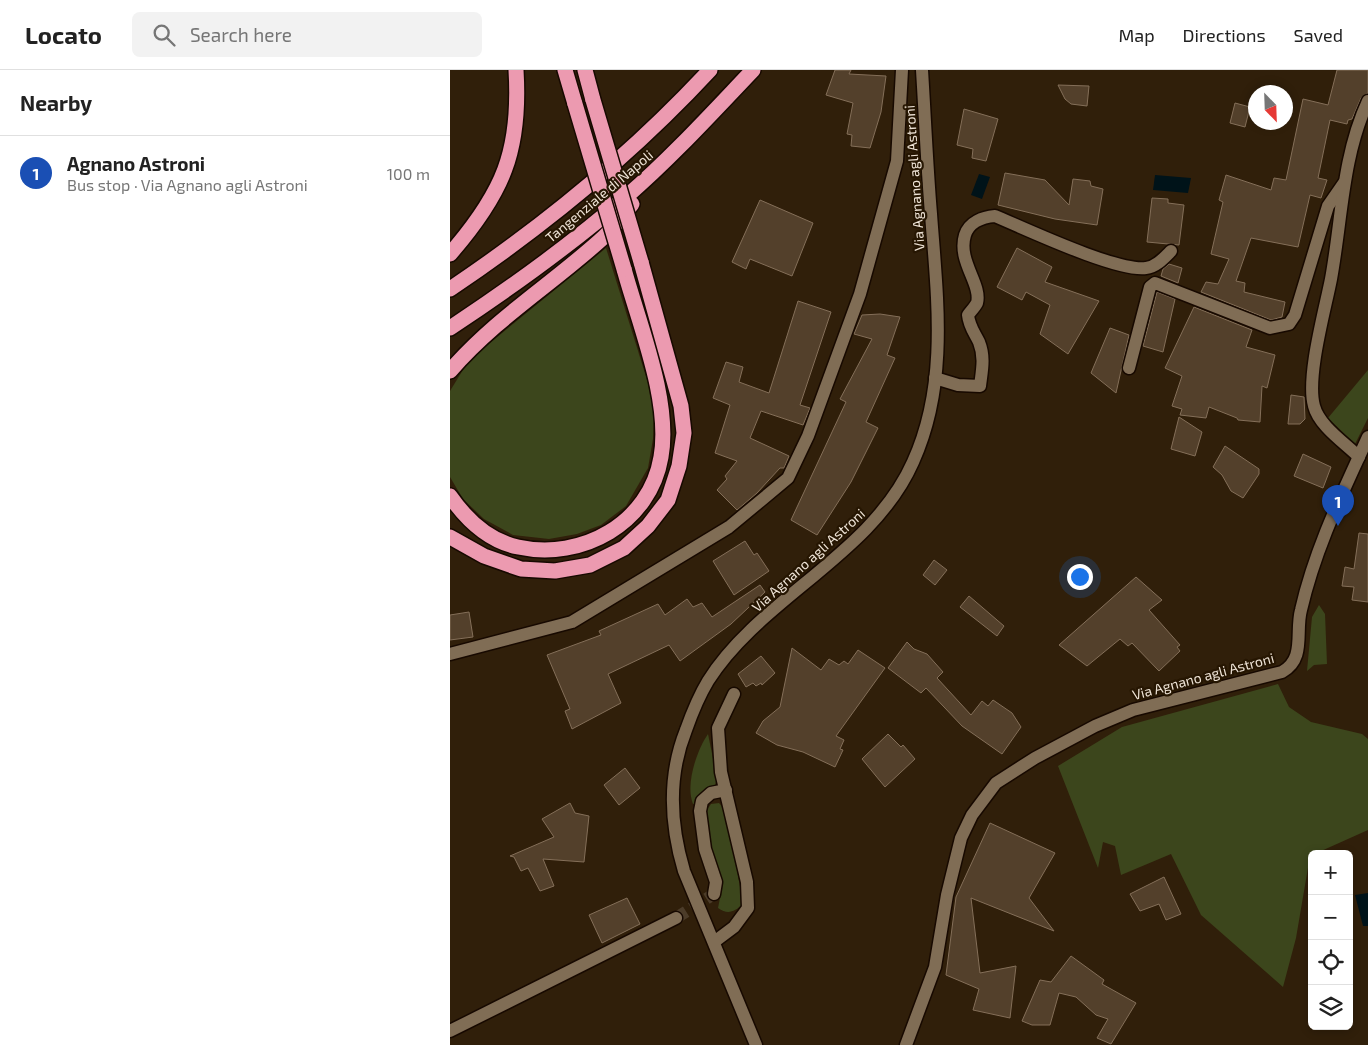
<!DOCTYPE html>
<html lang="en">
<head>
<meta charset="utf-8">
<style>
  body { margin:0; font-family:"Exo 2",sans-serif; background:#f2f2f2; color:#222 }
  .controls { position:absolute; right:15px; bottom:15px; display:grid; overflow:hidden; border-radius:8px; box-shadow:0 2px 8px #0003 }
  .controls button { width:45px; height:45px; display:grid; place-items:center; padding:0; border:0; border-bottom:1px solid #e0e0e0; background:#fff; color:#222; font:25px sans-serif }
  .compass { position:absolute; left:798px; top:15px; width:45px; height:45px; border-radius:50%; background:#fff; box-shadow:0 2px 8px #0003; rotate:157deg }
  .you { position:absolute; left:629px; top:506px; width:18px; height:18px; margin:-12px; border:4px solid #fff; border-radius:50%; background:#1a73e8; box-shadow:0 0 0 8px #1a73e833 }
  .badge { display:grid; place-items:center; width:32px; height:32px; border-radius:50%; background:#db2777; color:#fff; font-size:16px; font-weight:700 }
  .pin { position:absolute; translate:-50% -41px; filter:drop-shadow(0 1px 2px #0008) }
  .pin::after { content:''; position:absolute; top:26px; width:18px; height:15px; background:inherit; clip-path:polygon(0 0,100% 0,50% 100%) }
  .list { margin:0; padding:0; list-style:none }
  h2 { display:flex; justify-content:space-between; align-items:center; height:65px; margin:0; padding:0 20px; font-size:21px }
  h2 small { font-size:16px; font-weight:400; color:#767676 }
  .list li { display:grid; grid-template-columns:32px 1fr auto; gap:15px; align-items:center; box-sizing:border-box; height:75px; padding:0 20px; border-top:1px solid #e0e0e0 }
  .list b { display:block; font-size:19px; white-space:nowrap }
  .list p { margin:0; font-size:16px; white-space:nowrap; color:#767676 }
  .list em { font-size:16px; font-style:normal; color:#767676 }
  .icon { flex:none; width:28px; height:28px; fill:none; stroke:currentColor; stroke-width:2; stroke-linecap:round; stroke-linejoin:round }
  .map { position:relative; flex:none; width:918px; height:975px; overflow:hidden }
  header { display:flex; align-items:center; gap:30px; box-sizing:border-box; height:70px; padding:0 25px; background:#fff; border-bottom:1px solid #e0e0e0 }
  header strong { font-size:24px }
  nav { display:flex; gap:28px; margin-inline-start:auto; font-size:18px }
  .search { width:350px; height:45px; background:#f2f2f2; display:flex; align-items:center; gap:12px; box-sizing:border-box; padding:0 18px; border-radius:8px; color:#767676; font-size:19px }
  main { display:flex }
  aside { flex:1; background:#fff }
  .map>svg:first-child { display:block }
  .green { fill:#3c461c }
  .water { fill:#001319 }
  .building { fill:#53402b; stroke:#846f59 }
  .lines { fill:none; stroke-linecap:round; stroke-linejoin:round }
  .minor-tunnel { stroke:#4c3c29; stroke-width:12; stroke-dasharray:12 6; stroke-linecap:butt }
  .minor-casing { stroke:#170900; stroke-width:15 }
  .highway-casing { stroke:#170900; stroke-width:18 }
  .minor { stroke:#806d55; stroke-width:12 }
  .highway { stroke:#ec9ab0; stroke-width:15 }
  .highway-bridge-casing { stroke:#170900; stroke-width:18; stroke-linecap:butt }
  .highway-bridge { stroke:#ec9ab0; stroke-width:15 }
  .labels { text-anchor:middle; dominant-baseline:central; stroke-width:4.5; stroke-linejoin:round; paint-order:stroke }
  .street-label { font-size:14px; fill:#eee3d6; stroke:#261602 }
</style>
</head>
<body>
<header>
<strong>Locato</strong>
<div class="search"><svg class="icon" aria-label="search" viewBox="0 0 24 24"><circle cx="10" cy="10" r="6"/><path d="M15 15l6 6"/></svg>Search here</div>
<nav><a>Map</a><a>Directions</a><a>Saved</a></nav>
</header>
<main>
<aside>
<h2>Nearby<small></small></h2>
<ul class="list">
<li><span class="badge" style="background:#1a4fb4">1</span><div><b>Agnano Astroni</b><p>Bus stop · Via Agnano agli Astroni</p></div><em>100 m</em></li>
</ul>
</aside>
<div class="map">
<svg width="918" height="975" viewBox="0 0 918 975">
  <rect width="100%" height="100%" fill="#301f0a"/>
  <!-- green -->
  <g class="green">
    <path d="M156,178L198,313L204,344L203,369L198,398L176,436L151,455L127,464L99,469L63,465L34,449L13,429L0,407V321L19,290Z"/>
    <path d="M918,300V348L905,374L878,348Z"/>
    <path d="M869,535L875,544L877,594L864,595L857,601L862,547Z"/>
    <path d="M828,614L839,637L861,652L912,664L918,669V760L860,786L846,868L833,917L751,845L721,784L671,805L665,776L653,772L648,798L608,696L672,657Z"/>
    <path d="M258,664L267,708L265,715L246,734H243C235,714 247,680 258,664Z"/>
    <path d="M269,733L277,743L293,834C284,842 278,845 268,838L272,818L262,788L254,744L261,734Z"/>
  </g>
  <!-- water -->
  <g class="water">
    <path d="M529,104L540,107L532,129L521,125Z"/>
    <path d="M705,105L741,108L738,123L703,120Z"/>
    <path d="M918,823V856H913L905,825Z"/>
  </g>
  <!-- building -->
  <g class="building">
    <path d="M385,0H401L399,4L436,6L431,42L420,78L401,76L402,65L397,64L403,33L376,25Z"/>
    <path d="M887,0H918V23L911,28L902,49L898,50L897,54L880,50L868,108L877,110L871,128L860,125L848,177L801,168L786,211L795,213L794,222L835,232L832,247L821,250L751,222L756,212L768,214L779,189L761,184L773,132L769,130L776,105L821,120L824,108L836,110L853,29L878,35Z"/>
    <path d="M608,15L639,16L637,36L621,34L615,29Z"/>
    <path d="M785,33L800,37L795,57L780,53Z"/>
    <path d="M514,39L548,49L536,91L522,88L523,79L507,75Z"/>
    <path d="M555,103L595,110L619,135L623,109L640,111L641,116L653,119L647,155L605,149L548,135Z"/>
    <path d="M702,128L718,129V133L734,135L729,175L697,172Z"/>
    <path d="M310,130L363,153L342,206L300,189L296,199L282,192Z"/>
    <path d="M567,178L602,197L595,212L649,231L618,284L590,264L600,235L576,222L572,230L547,217Z"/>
    <path d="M719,194L732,198L728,213L711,206L713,199Z"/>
    <path d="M707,222L725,229L713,282L693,276Z"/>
    <path d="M348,231L381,242L350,335L360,338L353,355L311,341L300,368L339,386L334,398H330L307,423L287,440L267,420L277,409L275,406L287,391L265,383L280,335L263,328L276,292L293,297L289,312L319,323Z"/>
    <path d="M744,237L802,260L796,277L825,285L817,318L812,316L810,352L788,350L787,348L759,337L756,348L730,345L732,339L722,336L732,306L715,298Z"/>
    <path d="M430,244L450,247L437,285L445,288L416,352L428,358L401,412L367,465L341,450L396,332L390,329L422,269L404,264L412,245Z"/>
    <path d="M660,258L679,265L666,323L641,303Z"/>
    <path d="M841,325L854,327L855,349L850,354H838Z"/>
    <path d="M729,347L752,362L745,386L721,379Z"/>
    <path d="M775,376L809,399V404L793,428L781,421L772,405L763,397Z"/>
    <path d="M853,384L881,397L873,418L844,406Z"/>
    <path d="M909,463L918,464V532L902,530L904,517L892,516L895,497L904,499Z"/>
    <path d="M295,471L304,485L307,483L319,501L284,525L263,491Z"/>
    <path d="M484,490L497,500L485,515L473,505Z"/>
    <path d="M686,507L712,530L699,540L730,575L727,577L730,581L709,601L682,573L678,576L670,569L637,596L609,575Z"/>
    <path d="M310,515L315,522L281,554L230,591L219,575L158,604L171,633L122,659L115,641L120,639L97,585L151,565L149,561L208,534L215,545L237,529L243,537L252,533L262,547Z"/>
    <path d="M519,526L554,556L547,566L510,537Z"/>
    <path d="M19,542L23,567L0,570V545Z"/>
    <path d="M457,572L464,579L477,584L493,602L487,608L521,645L532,631L538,636L543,630L562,643L571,657L552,684L512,656L476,618L471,623L438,598Z"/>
    <path d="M342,578L371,600L379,589L389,595L394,591L398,594L408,580L435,598L386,666L394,670L390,679L393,680L385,697L353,682L327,675L306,663L313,651L330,637Z"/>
    <path d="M311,586L325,603L312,615L311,613L306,616L303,613L296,617L288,604Z"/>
    <path d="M438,664L451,677L453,675L465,689L435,717L412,689Z"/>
    <path d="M175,698L190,718L169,735L154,715Z"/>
    <path d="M120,733L125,743L139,746L134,792L93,789L104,816L90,821L78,798L71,801L64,787L60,786L104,767L92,749Z"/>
    <path d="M540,753L605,783L579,828L604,861L521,828L530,903L566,896L560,948L523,940L529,919L496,905L506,827Z"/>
    <path d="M714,807L731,844L716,850L709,834L690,841L680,824Z"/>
    <path d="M177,828L190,854L152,873L139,845Z"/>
    <path d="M621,886L654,910L652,914L686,933L661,974L647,968L658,949L646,945L626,927L609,923L600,955H582L572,951L590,910L601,912Z"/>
  </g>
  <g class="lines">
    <!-- minor-tunnel -->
    <path class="minor-tunnel" d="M226,848L264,824"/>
    <defs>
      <g id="minor">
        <path d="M679,298L700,217L705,213L820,258L839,254L845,245L878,136L894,113"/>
        <path d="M485,308L508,315L530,316C532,300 535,287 529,272C524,262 519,256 518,245C520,242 525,237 527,233C532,214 507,191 515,165C519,152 533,147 545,146C576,159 667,202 696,198C706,197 714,188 721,181"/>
        <path d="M909,387C895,373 869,356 864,336C856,307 875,240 881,209C892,149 892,87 918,31"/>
        <path d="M0,584L122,552L279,457L338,408L358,366L410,224L447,91L452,0"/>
        <path d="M264,824L266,812L255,779L250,741L252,731L261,723L276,720"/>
        <path d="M264,872L284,857L298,838L297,812L271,702L268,658L284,624"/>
        <path d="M0,961L226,848"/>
        <path d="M306,975L234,801C220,754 218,705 236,660C242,643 249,626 258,611C310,528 422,485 463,392C499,313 487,227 481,144C477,96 475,48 472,0"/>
        <path d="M456,975L485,897L497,825L511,768L522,745L546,713L585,688L645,656L683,640L832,602C856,589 845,562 851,540C865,479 892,424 918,367"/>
      </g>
      <g id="highway">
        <path d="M115,0L125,34"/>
        <path d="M135,0L143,30"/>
        <path d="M0,184C53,123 71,81 66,0"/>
        <path d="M0,219C94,156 183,83 260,0"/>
        <path d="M0,258C62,217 121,175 177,126C222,87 262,43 303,0"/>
        <path d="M0,301C47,247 104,213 155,166C165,156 174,144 182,134"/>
        <path d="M0,426C16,449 39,471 68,477C132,491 200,453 211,387C221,331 189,254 174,199"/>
        <path d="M0,467L34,486L71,499L105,501L140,495L174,478L198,456L218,430L229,396L234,363L231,336L191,192"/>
      </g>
    </defs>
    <!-- minor casing -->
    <use href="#minor" class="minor-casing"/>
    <!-- highway casing -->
    <use href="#highway" class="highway-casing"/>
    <!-- minor -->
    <use href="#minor" class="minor"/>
    <!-- highway -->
    <use href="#highway" class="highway"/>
    <defs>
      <g id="highway-bridge">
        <path d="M143,30L191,192"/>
        <path d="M125,34L174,199"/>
      </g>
    </defs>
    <!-- highway-bridge casing -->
    <use href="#highway-bridge" class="highway-bridge-casing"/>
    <!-- highway-bridge -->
    <use href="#highway-bridge" class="highway-bridge"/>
  </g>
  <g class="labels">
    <!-- street labels -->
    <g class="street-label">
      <text transform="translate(464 108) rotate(-94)">Via Agnano agli Astroni</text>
      <text transform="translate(149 126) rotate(-40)">Tangenziale di Napoli</text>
      <text transform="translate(358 490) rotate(-42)">Via Agnano agli Astroni</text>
      <text transform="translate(753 606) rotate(-15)">Via Agnano agli Astroni</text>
    </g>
  </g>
</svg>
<div class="controls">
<button>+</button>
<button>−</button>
<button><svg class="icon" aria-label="locate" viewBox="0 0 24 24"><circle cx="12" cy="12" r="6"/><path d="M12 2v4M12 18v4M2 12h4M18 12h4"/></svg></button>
<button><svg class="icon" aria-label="layers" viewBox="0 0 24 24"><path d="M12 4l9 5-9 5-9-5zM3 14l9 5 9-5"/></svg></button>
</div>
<svg class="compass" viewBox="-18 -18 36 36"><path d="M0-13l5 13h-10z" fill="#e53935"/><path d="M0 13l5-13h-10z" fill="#767676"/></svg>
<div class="you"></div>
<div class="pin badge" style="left:888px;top:456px;background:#1a4fb4">1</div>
</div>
</main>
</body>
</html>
